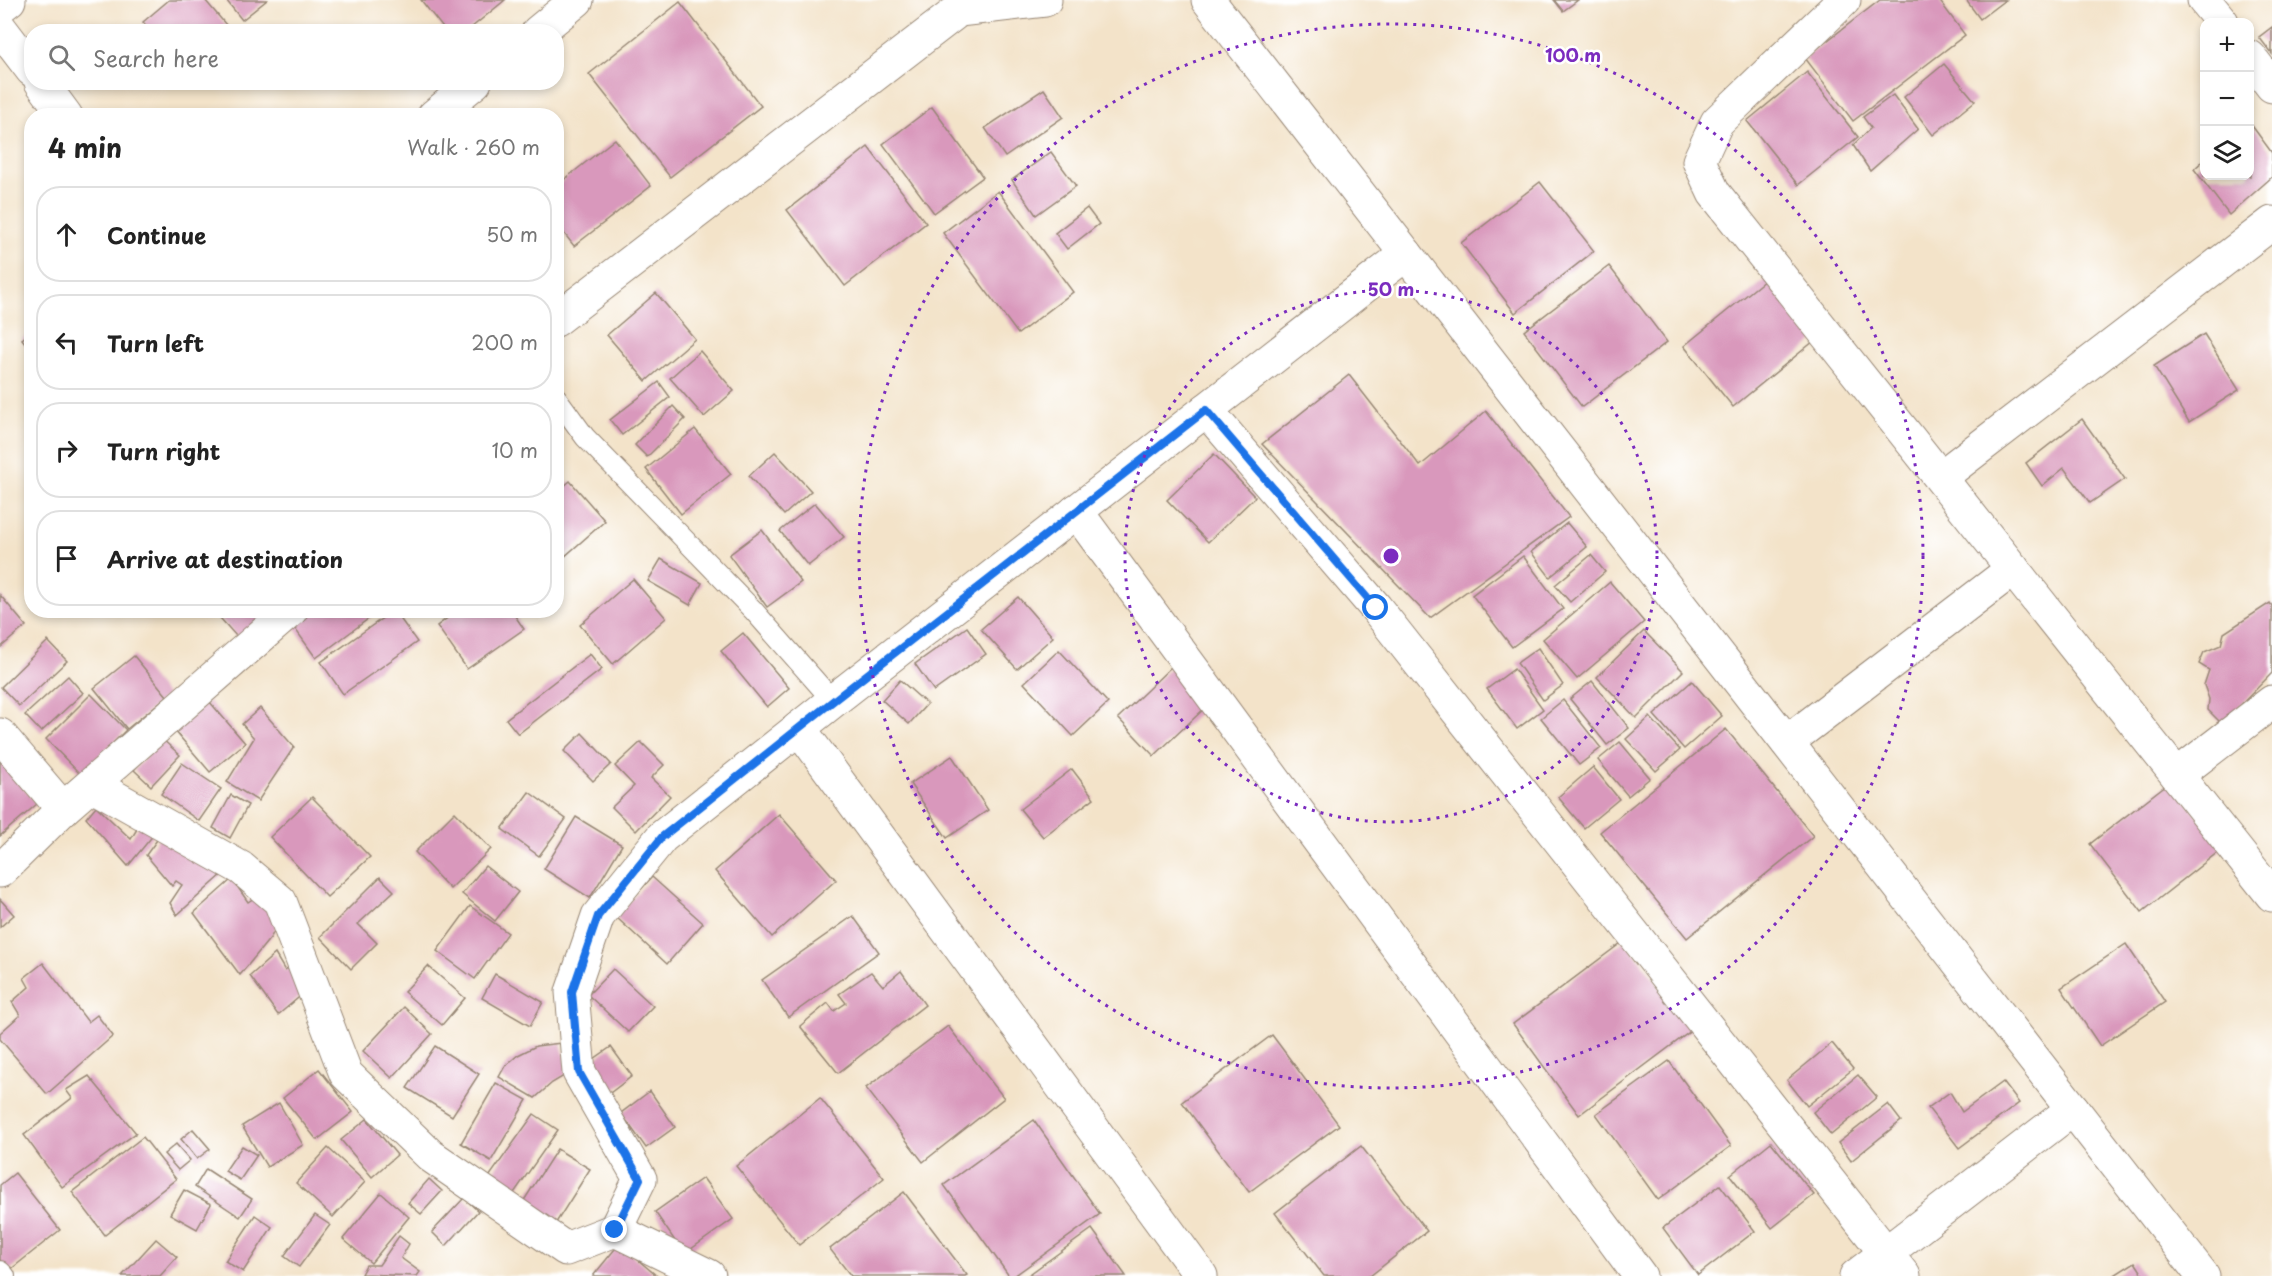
<!DOCTYPE html>
<html lang="en">
<head>
<meta charset="utf-8">
<style>
  body { margin:0; font-family:"Playpen Sans",sans-serif; background:#f2f2f2; color:#222 }
  .controls { position:absolute; right:18px; top:18px; display:grid; overflow:hidden; border-radius:12px; box-shadow:0 3px 9px #0003 }
  .controls button { width:54px; height:54px; display:grid; place-items:center; padding:0; border:0; border-bottom:2px solid #e0e0e0; background:#fff; color:#222; font:30px sans-serif }
  .stop { position:absolute; width:18px; height:18px; margin:-14px; border:4px solid #1a73e8; border-radius:50%; background:#fff }
  .stop.end { background:#1a73e8; border-color:#fff; box-shadow:0 2px 6px #0008 }
  .list { margin:0; padding:0; list-style:none }
  h2 { display:flex; justify-content:space-between; align-items:center; height:78px; margin:0; padding:0 24px; font-size:26px }
  h2 small { font-size:20px; font-weight:400; color:#767676 }
  .list li { display:grid; grid-template-columns:39px 1fr auto; gap:18px; align-items:center; box-sizing:border-box; height:96px; margin:0 12px 12px; padding:0 12px; border:2px solid #e0e0e0; border-radius:24px }
  .list b { display:block; font-size:22px; white-space:nowrap }
  .list em { font-size:20px; font-style:normal; color:#767676 }
  .icon { flex:none; width:33px; height:33px; fill:none; stroke:currentColor; stroke-width:2; stroke-linecap:round; stroke-linejoin:round }
  .map { position:relative; flex:none; width:2272px; height:1276px; overflow:hidden }
  .search { position:absolute; background:#fff; box-shadow:0 3px 9px #0003; left:24px; top:24px; width:540px; height:66px; display:flex; align-items:center; gap:15px; box-sizing:border-box; padding:0 21px; border-radius:24px; color:#767676; font-size:22px }
  .panel { position:absolute; background:#fff; box-shadow:0 3px 9px #0003; left:24px; top:108px; width:540px; height:510px; border-radius:24px }
  .map>svg:first-child { display:block }
  .building { fill:#d998bc }
  .lines { fill:none; stroke-linecap:round; stroke-linejoin:round }
  .lane-casing { stroke:#978674; stroke-width:22 }
  .street-casing { stroke:#978674; stroke-width:35 }
  .lane { stroke:#fff; stroke-width:20 }
  .street { stroke:#fff; stroke-width:33 }
  .route { stroke:#1a73e8; stroke-width:8 }
  .ring { fill:none; stroke:#7b2cbf; stroke-width:3; stroke-dasharray:3 6 }
  .centre { fill:#7b2cbf; stroke:#fff; stroke-width:3 }
  .ring-label { font-size:18px; text-anchor:middle; font-weight:bold; fill:#7b2cbf; stroke:#fff; stroke-width:5; stroke-linejoin:round; paint-order:stroke }
</style>
</head>
<body>
<div class="map">
<svg width="2272" height="1276" viewBox="0 0 2272 1276">
  <rect width="100%" height="100%" fill="#fff"/>
  <filter id="ink" filterUnits="userSpaceOnUse"><feTurbulence type="fractalNoise" baseFrequency=".0167" numOctaves="2"/><feDisplacementMap in="SourceGraphic" scale="12" xChannelSelector="R" yChannelSelector="G"/><feConvolveMatrix kernelMatrix="1 2 1 2 8 2 1 2 1" color-interpolation-filters="sRGB"/></filter>
  <filter id="wash" filterUnits="userSpaceOnUse"><feTurbulence type="fractalNoise" baseFrequency=".008" numOctaves="4" result="noise"/><feDisplacementMap in="SourceGraphic" scale="24" xChannelSelector="R" yChannelSelector="G"/><feGaussianBlur stdDeviation="1.35" result="paint"/><feColorMatrix in="noise" values="0 0 0 0 0 0 0 0 0 0 0 0 0 0 0 0 0 1.4 0 .05"/><feComposite in="paint" operator="in"/></filter>
  <g filter="url(#wash)">
    <rect width="100%" height="100%" fill="#f3e3c9"/>
    <g id="blocks">
      <!-- building -->
      <g class="building">
        <path d="M169,0H205L232,32H152L143,22Z"/>
        <path d="M226,0H267L242,20Z"/>
        <path d="M421,0H505L466,32H446Z"/>
        <path d="M1554,0H1578L1563,11Z"/>
        <path d="M1880,0H1939L1965,35L1853,121L1805,58Z"/>
        <path d="M1966,0H2005L1980,19Z"/>
        <path d="M680,2L761,106L670,177L589,74Z"/>
        <path d="M2272,27V54L2259,37Z"/>
        <path d="M1944,64L1975,101L1933,135L1904,97Z"/>
        <path d="M1807,72L1858,137L1798,185L1747,121Z"/>
        <path d="M1044,89L1063,117L1005,157L985,128Z"/>
        <path d="M1893,95L1918,129L1870,171L1853,145L1871,128L1863,117Z"/>
        <path d="M932,107L983,177L934,213L883,144Z"/>
        <path d="M2250,123L2272,153V177L2229,215L2194,169L2204,160V176H2250Z"/>
        <path d="M615,139L651,186L574,246L556,223V186Z"/>
        <path d="M868,147L926,223L845,286L787,210Z"/>
        <path d="M1051,152L1076,186L1036,215L1012,180Z"/>
        <path d="M1540,182L1594,251L1515,313L1461,243Z"/>
        <path d="M998,191L1073,292L1018,334L943,233Z"/>
        <path d="M1087,208L1099,224L1067,249L1055,233Z"/>
        <path d="M1609,266L1667,342L1582,407L1524,331Z"/>
        <path d="M1770,276L1819,337L1733,407L1684,346Z"/>
        <path d="M656,293L695,339L646,381L607,335Z"/>
        <path d="M32,332V352L22,339Z"/>
        <path d="M2204,334L2239,390L2189,422L2154,366Z"/>
        <path d="M700,351L734,391L704,417L670,378Z"/>
        <path d="M1349,375L1420,466L1486,411L1569,517L1430,618L1262,444Z"/>
        <path d="M659,382L670,397L622,435L610,420Z"/>
        <path d="M673,406L685,419L647,457L635,445Z"/>
        <path d="M2082,419L2125,479L2090,503L2064,468L2042,486L2026,463Z"/>
        <path d="M695,429L731,474L681,514L646,469Z"/>
        <path d="M775,452L811,491L784,515L749,476Z"/>
        <path d="M1214,454L1255,497L1208,542L1167,500Z"/>
        <path d="M570,481L605,521L556,564V493Z"/>
        <path d="M815,503L844,537L808,566L780,531Z"/>
        <path d="M1567,523L1587,547L1550,577L1531,552Z"/>
        <path d="M762,530L801,582L767,607L729,555Z"/>
        <path d="M1591,555L1605,572L1570,602L1555,585Z"/>
        <path d="M1523,556L1563,609L1512,647L1472,595Z"/>
        <path d="M661,559L702,583L690,605L648,581Z"/>
        <path d="M633,579L666,618L613,664L580,625Z"/>
        <path d="M1610,582L1644,622L1577,679L1543,639Z"/>
        <path d="M0,595L26,626L0,648Z"/>
        <path d="M1018,597L1053,637L1017,669L981,629Z"/>
        <path d="M2270,603L2272,606V673L2222,724L2208,710L2209,699L2204,685L2209,670L2199,664L2204,652L2221,645L2224,633Z"/>
        <path d="M213,610H283L244,645Z"/>
        <path d="M315,610H380L316,658L293,626Z"/>
        <path d="M394,610L417,642L343,694L321,662Z"/>
        <path d="M458,610H511L524,629L467,669L437,626Z"/>
        <path d="M967,627L986,654L934,691L915,664Z"/>
        <path d="M1644,631L1683,671L1636,718L1597,677Z"/>
        <path d="M743,633L789,688L767,707L721,651Z"/>
        <path d="M48,641L67,661L19,706L1,687Z"/>
        <path d="M1538,648L1563,685L1543,700L1517,663Z"/>
        <path d="M1059,650L1108,703L1073,736L1024,683Z"/>
        <path d="M590,654L602,669L518,734L506,719Z"/>
        <path d="M134,656L167,696L127,729L94,688Z"/>
        <path d="M1171,667L1207,706L1154,756L1118,718Z"/>
        <path d="M1514,669L1543,709L1517,729L1487,689Z"/>
        <path d="M68,676L83,693L41,732L25,715Z"/>
        <path d="M900,680L927,704L909,724L882,700Z"/>
        <path d="M1592,681L1629,728L1607,745L1570,699Z"/>
        <path d="M1692,681L1722,716L1684,749L1654,715Z"/>
        <path d="M91,694L126,730L81,775L46,739Z"/>
        <path d="M1563,700L1601,748L1579,765L1541,718Z"/>
        <path d="M209,701L245,743L210,772L175,731Z"/>
        <path d="M260,708L294,747L258,801L227,782L254,738L242,724Z"/>
        <path d="M1650,717L1680,750L1656,771L1626,739Z"/>
        <path d="M1726,729L1813,836L1687,938L1600,832Z"/>
        <path d="M582,733L611,764L593,781L564,751Z"/>
        <path d="M162,739L180,755L151,786L134,770Z"/>
        <path d="M641,742L664,765L651,778L670,796L636,831L612,807L634,786L615,766Z"/>
        <path d="M1620,742L1650,778L1628,796L1598,760Z"/>
        <path d="M952,756L988,810L947,838L910,784Z"/>
        <path d="M0,760L37,804L0,836Z"/>
        <path d="M182,763L221,789L199,821L161,794Z"/>
        <path d="M1593,767L1619,799L1584,828L1558,797Z"/>
        <path d="M1072,769L1094,798L1043,837L1020,809Z"/>
        <path d="M2171,781L2223,848L2142,912L2090,844Z"/>
        <path d="M529,792L566,819L539,856L502,829Z"/>
        <path d="M231,795L248,805L230,838L213,828Z"/>
        <path d="M312,797L370,857L327,897L270,837Z"/>
        <path d="M96,806L131,839L140,824L155,833L128,866L86,818Z"/>
        <path d="M455,812L491,849L450,889L415,852Z"/>
        <path d="M779,814L836,880L772,937L715,871Z"/>
        <path d="M576,817L622,845L590,898L544,869Z"/>
        <path d="M162,833L232,866L177,915L170,903L182,885L176,881L172,886L146,855Z"/>
        <path d="M485,866L518,892L495,921L462,894Z"/>
        <path d="M380,877L394,891L358,924L377,943L351,969L320,937Z"/>
        <path d="M652,877L703,923L667,964L616,917Z"/>
        <path d="M232,879L248,902L263,892L280,919L271,937L240,975L194,913Z"/>
        <path d="M0,899L14,915L0,927Z"/>
        <path d="M470,906L508,933L475,979L437,951Z"/>
        <path d="M853,916L879,952L788,1017L762,980Z"/>
        <path d="M1625,940L1692,1030L1579,1115L1513,1024Z"/>
        <path d="M2126,944L2165,1002L2100,1046L2061,988Z"/>
        <path d="M275,954L285,971L297,962L311,987L278,1015L250,976Z"/>
        <path d="M43,963L88,1022L97,1015L113,1036L47,1094L0,1039V1033L20,1015L12,1002L29,987L24,978Z"/>
        <path d="M428,966L465,998L442,1025L404,992Z"/>
        <path d="M613,969L653,1006L628,1032L588,995Z"/>
        <path d="M901,971L925,1005L838,1073L800,1026L828,1003L834,1011L846,1003L839,994L871,972L883,986Z"/>
        <path d="M495,974L543,1002L530,1026L482,998Z"/>
        <path d="M404,1007L432,1034L392,1078L363,1051Z"/>
        <path d="M948,1026L1004,1098L923,1162L866,1088Z"/>
        <path d="M1272,1035L1339,1125L1249,1192L1182,1102Z"/>
        <path d="M561,1043L569,1073L552,1083L535,1098L499,1077L505,1066L518,1055L536,1046Z"/>
        <path d="M1832,1043L1853,1069L1807,1106L1787,1080Z"/>
        <path d="M435,1046L479,1074L452,1116L407,1088Z"/>
        <path d="M611,1047L632,1076L606,1096L584,1066Z"/>
        <path d="M1669,1061L1731,1146L1658,1200L1596,1114Z"/>
        <path d="M319,1069L353,1112L317,1140L283,1098Z"/>
        <path d="M1858,1075L1877,1097L1831,1135L1813,1112Z"/>
        <path d="M89,1076L136,1133L62,1187L24,1135L72,1098L66,1090Z"/>
        <path d="M2003,1082L2019,1103L1959,1148L1928,1108L1950,1092L1962,1112Z"/>
        <path d="M496,1083L527,1100L491,1161L461,1143Z"/>
        <path d="M650,1091L675,1127L646,1148L621,1113Z"/>
        <path d="M820,1098L884,1178L799,1245L736,1166Z"/>
        <path d="M279,1103L303,1145L267,1167L242,1126Z"/>
        <path d="M1888,1104L1901,1121L1851,1161L1838,1143Z"/>
        <path d="M534,1114L558,1130L512,1196L489,1177Z"/>
        <path d="M367,1119L397,1155L372,1177L341,1140Z"/>
        <path d="M1034,1120L1100,1214L1014,1276H1009L944,1185Z"/>
        <path d="M193,1129L210,1149L197,1159L181,1139Z"/>
        <path d="M143,1137L176,1179L105,1235L72,1192Z"/>
        <path d="M1771,1142L1814,1195L1772,1228L1730,1175Z"/>
        <path d="M176,1144L190,1160L178,1170L164,1154Z"/>
        <path d="M242,1146L257,1155L240,1180L225,1171Z"/>
        <path d="M1361,1146L1427,1231L1370,1276H1324L1275,1213Z"/>
        <path d="M328,1148L365,1182L333,1217L296,1183Z"/>
        <path d="M557,1149L590,1169L554,1226L521,1205Z"/>
        <path d="M206,1169L252,1199L240,1217L195,1187Z"/>
        <path d="M15,1173L60,1230L5,1274L0,1267V1185Z"/>
        <path d="M703,1178L733,1219L684,1254L655,1212Z"/>
        <path d="M429,1179L442,1191L421,1214L408,1203Z"/>
        <path d="M1720,1185L1755,1231L1698,1275L1663,1228Z"/>
        <path d="M184,1190L211,1204L197,1229L170,1214Z"/>
        <path d="M904,1192L967,1275L965,1276H851L830,1249Z"/>
        <path d="M381,1193L409,1217L371,1263L343,1239Z"/>
        <path d="M464,1198L478,1211L446,1246L432,1232Z"/>
        <path d="M255,1215L272,1227L243,1272L225,1261Z"/>
        <path d="M315,1215L330,1225L299,1267L284,1256Z"/>
        <path d="M1092,1229L1126,1276H1027Z"/>
        <path d="M399,1236L409,1244L401,1258L420,1272L417,1276L361,1274L366,1265H379Z"/>
        <path d="M156,1239L177,1257L160,1276H122Z"/>
        <path d="M619,1244L657,1276H593Z"/>
        <path d="M2135,1262L2144,1276H2113Z"/>
      </g>
    </g>
  </g>
  <g filter="url(#ink)">
    <use href="#blocks" fill-opacity="0" stroke="#978674" stroke-width="1.5"/>
    <g class="lines">
      <defs>
        <g id="lane">
          <path d="M556,397L585,437L753,610L833,701"/>
          <path d="M0,1271L5,1276"/>
        </g>
        <g id="street">
          <path d="M1208,0L2203,1276"/>
          <path d="M1844,0L1717,122L1699,161L1714,193L2272,895"/>
          <path d="M2204,0L2222,22"/>
          <path d="M0,7L9,0"/>
          <path d="M0,28L32,70"/>
          <path d="M538,32L577,0"/>
          <path d="M2250,57L2272,86"/>
          <path d="M41,82L66,116"/>
          <path d="M434,116L475,82"/>
          <path d="M556,320L959,10L1045,0"/>
          <path d="M1206,410L1376,608L1904,1276"/>
          <path d="M1941,477L2272,223"/>
          <path d="M1076,511L1640,1276"/>
          <path d="M799,728L1201,1276"/>
          <path d="M0,735L63,809"/>
          <path d="M1787,742L2013,569"/>
          <path d="M2177,775L2272,702"/>
          <path d="M93,785L241,868L280,901L346,1074L431,1156L566,1249L615,1230L709,1276"/>
          <path d="M0,871L63,809L291,610"/>
          <path d="M615,1230L640,1179L579,1072L572,992L598,916L662,837L833,701L1406,254"/>
          <path d="M1856,1276L2073,1109"/>
        </g>
      </defs>
      <!-- lane casing -->
      <use href="#lane" class="lane-casing"/>
      <!-- street casing -->
      <use href="#street" class="street-casing"/>
      <!-- lane -->
      <use href="#lane" class="lane"/>
      <!-- street -->
      <use href="#street" class="street"/>
    </g>
  </g>
  <g class="lines" filter="url(#ink)">
    <!-- route -->
    <path class="route" d="M615,1230L640,1179L579,1072L572,992L598,916L662,837L833,701L1206,410L1376,608"/>
  </g>
  <!-- distance rings -->
  <g class="ring">
    <circle cx="1391" cy="556" r="266"/>
    <circle cx="1391" cy="556" r="532"/>
  </g>
  <circle cx="1391" cy="556" r="9" class="centre"/>
  <g class="ring-label">
    <text x="1573" y="62">100 m</text>
    <text x="1391" y="296">50 m</text>
  </g>
</svg>
<div class="controls">
<button>+</button>
<button>−</button>
<button><svg class="icon" aria-label="layers" viewBox="0 0 24 24"><path d="M12 4l9 5-9 5-9-5zM3 14l9 5 9-5"/></svg></button>
</div>
<div class="stop" style="left:1376px;top:608px"></div>
<div class="stop end" style="left:615px;top:1230px"></div>
<div class="search"><svg class="icon" aria-label="search" viewBox="0 0 24 24"><circle cx="10" cy="10" r="6"/><path d="M15 15l6 6"/></svg>Search here</div>
<section class="panel">
<h2>4 min<small>Walk · 260 m</small></h2>
<ul class="list">
<li><svg class="icon" aria-label="ahead" viewBox="0 0 24 24"><path d="M12 20V5M6 11l6-6 6 6"/></svg><div><b>Continue</b></div><em>50 m</em></li>
<li><svg class="icon" aria-label="left" viewBox="0 0 24 24"><path d="M17 20v-9H6M10 6l-5 5 5 5"/></svg><div><b>Turn left</b></div><em>200 m</em></li>
<li><svg class="icon" aria-label="right" viewBox="0 0 24 24"><path d="M7 20v-9h11M14 6l5 5-5 5"/></svg><div><b>Turn right</b></div><em>10 m</em></li>
<li><svg class="icon" aria-label="arrive" viewBox="0 0 24 24"><path d="M6 21V4h12l-3 4 3 4H6"/></svg><div><b>Arrive at destination</b></div></li>
</ul>
</section>
</div>
</body>
</html>
